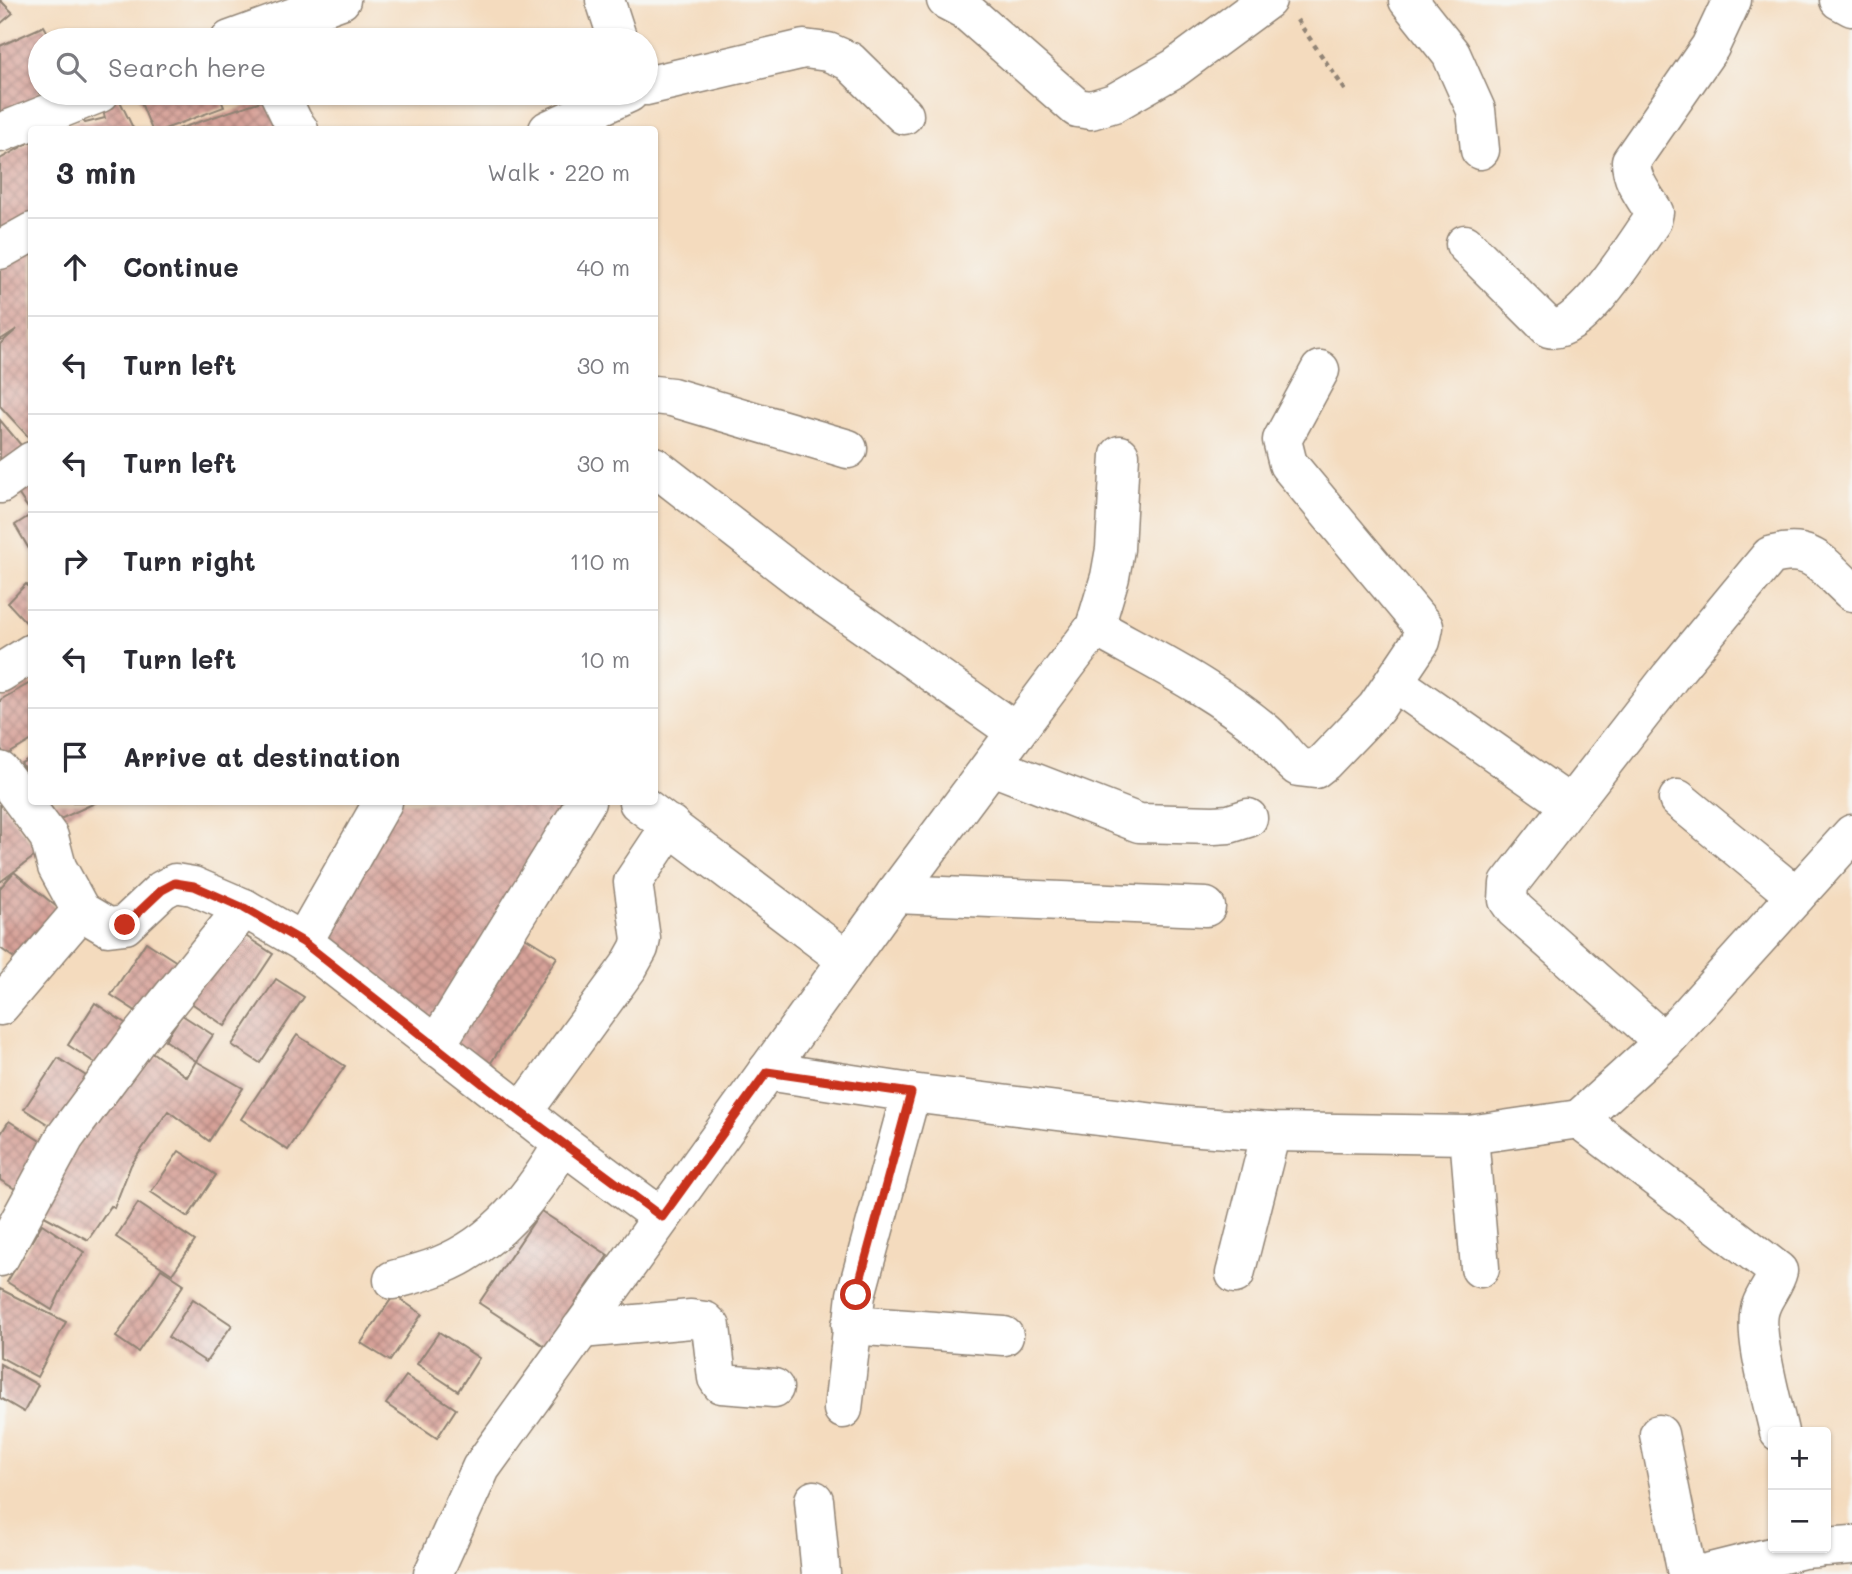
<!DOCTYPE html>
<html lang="en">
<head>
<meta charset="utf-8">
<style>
  body { margin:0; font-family:Mali,sans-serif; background:#f7f7f7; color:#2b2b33 }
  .controls { position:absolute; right:21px; bottom:21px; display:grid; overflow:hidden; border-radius:7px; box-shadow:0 2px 5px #0004 }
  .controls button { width:63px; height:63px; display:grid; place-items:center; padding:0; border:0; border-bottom:2px solid #e1e1e2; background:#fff; color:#2b2b33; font:35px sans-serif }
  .stop { position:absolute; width:21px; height:21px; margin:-16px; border:5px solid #c8321e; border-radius:50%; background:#fff }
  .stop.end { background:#c8321e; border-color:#fff; box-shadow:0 2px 7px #0008 }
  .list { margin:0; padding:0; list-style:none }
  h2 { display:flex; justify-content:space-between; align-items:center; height:91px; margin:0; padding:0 28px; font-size:30px }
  h2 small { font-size:23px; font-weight:400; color:#7c7c81 }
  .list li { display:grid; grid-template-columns:46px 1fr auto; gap:21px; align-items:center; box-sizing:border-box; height:98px; padding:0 28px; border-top:2px solid #e1e1e2 }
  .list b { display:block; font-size:26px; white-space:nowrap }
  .list em { font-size:23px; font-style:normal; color:#7c7c81 }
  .icon { flex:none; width:38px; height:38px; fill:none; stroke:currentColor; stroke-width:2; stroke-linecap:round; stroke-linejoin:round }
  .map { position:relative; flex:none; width:1852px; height:1574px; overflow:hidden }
  .search { position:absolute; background:#fff; box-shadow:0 2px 5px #0004; left:28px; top:28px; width:630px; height:77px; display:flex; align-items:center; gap:18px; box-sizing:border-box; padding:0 24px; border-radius:38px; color:#7c7c81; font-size:26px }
  .panel { position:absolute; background:#fff; box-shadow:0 2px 5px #0004; left:28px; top:126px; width:630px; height:679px; border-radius:7px }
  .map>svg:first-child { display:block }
  .building { fill:url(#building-cross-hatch) }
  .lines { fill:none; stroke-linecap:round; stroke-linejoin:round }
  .street-casing { stroke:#908374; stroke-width:41 }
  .path { stroke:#908374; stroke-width:4.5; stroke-dasharray:5 5; stroke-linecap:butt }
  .street { stroke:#fff; stroke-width:38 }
  .route { stroke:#c8321e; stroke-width:9 }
</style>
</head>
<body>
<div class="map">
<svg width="1852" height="1574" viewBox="0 0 1852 1574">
  <defs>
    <pattern id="building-cross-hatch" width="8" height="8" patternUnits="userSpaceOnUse" patternTransform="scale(1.75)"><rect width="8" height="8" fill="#d7a299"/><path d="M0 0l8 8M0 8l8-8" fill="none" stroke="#af847d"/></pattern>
  </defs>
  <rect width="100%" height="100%" fill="#f6f6f2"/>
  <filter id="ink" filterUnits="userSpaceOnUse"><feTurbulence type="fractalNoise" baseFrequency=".0143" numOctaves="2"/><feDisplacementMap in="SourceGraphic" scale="14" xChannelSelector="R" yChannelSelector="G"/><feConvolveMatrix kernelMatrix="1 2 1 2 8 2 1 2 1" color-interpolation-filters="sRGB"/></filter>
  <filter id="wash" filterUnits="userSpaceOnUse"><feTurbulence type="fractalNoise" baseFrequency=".00686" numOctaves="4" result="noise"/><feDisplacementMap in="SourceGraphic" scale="28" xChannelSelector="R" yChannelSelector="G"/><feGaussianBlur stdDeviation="1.57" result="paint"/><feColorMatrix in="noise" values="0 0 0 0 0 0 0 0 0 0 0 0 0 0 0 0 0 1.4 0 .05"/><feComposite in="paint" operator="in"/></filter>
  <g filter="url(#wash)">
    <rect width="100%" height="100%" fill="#f4dbbe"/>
    <g id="blocks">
      <!-- building -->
      <g class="building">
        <path d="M0,0L13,13L0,24Z"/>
        <path d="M44,26L52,40H40V93H81L0,125V46Z"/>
        <path d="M137,93H218L224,107L162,130H152Z"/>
        <path d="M118,97L134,130H56L82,119L85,123L105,118L102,106Z"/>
        <path d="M264,100L284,130H178V129Z"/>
        <path d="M32,141V226L0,244V159Z"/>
        <path d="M32,247V441L0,406V344L17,329L0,340V264Z"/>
        <path d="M0,420L26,451L0,470Z"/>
        <path d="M32,474V514L13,486Z"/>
        <path d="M32,514V554L15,525Z"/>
        <path d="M26,584L32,590V629L8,603Z"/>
        <path d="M32,682V740L5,756L0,747V700Z"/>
        <path d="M32,757V781L21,763Z"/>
        <path d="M0,801L39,853L0,882Z"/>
        <path d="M44,802H97L56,821Z"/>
        <path d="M399,802H575L426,1031L303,942Z"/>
        <path d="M14,872L63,912L20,962L0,948V888Z"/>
        <path d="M235,929L273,954L225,1026L187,1000Z"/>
        <path d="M523,936L557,957L489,1066L454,1045Z"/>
        <path d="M146,942L177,962L142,1015L111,995Z"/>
        <path d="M276,979L304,997L260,1063L232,1045Z"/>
        <path d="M95,1003L134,1029L106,1070L68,1045Z"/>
        <path d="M182,1015L213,1035L196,1061L165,1040Z"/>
        <path d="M297,1035L345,1066L288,1150L241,1119Z"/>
        <path d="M139,1043L187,1077L196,1061L243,1088L209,1141L168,1111L131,1165L114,1208L111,1206L88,1240L37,1212Z"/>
        <path d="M58,1058L94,1081L60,1132L24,1109Z"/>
        <path d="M9,1121L45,1144L15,1189L0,1180V1135Z"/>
        <path d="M179,1151L216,1175L188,1217L151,1192Z"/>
        <path d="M138,1203L195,1241L172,1274L116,1237Z"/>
        <path d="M541,1211L608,1255L546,1347L479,1303Z"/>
        <path d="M42,1224L84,1252L65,1282L52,1310L7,1282Z"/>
        <path d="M161,1269L184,1284L138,1352L116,1337Z"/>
        <path d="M0,1289L66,1322L37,1377L0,1357Z"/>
        <path d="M394,1295L422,1314L390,1361L361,1343Z"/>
        <path d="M193,1299L232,1325L206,1362L168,1337Z"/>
        <path d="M439,1332L479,1358L458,1391L417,1364Z"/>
        <path d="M0,1364L38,1385L24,1412L0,1398Z"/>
        <path d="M406,1376L456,1409L437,1438L386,1404Z"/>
      </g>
    </g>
  </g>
  <g filter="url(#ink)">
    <use href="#blocks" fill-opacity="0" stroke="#908374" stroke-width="2"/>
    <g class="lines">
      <defs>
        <g id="street">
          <path d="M605,0L618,40"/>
          <path d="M946,0L965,10L1077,108L1091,110L1114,103L1175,68L1267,0"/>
          <path d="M1408,0L1451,54L1476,110L1480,150"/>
          <path d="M1839,0L1852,7"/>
          <path d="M230,40L341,0"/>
          <path d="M646,86L804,49L828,52L849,61L904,115"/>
          <path d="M279,93L293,122L299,130"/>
          <path d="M548,130L629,93"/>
          <path d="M0,133L100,93"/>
          <path d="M1465,244L1549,328C1579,337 1636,243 1652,221L1654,212C1644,196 1631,180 1631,161L1710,47L1732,0"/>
          <path d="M0,250L32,232"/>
          <path d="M654,395L672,397L848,449"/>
          <path d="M0,484L32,461"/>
          <path d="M1095,627L1110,577L1115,549L1120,455"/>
          <path d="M0,673L32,653"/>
          <path d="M1394,682L1570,805"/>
          <path d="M1016,732L1095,627C1152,659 1214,689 1265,732C1277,742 1285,757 1298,767L1315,769L1324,762L1376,708L1421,641L1424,627L1288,464L1282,440L1320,370"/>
          <path d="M992,766L1139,823L1214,825L1229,824L1248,818"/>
          <path d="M0,771L49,837L57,867L81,911L108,927L125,925L162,890L175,883L193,886L244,908L303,942L383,802"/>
          <path d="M1678,799L1796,896"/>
          <path d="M638,802L847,960"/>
          <path d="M895,894L1206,907"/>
          <path d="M303,942L563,1144C532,1196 497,1243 439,1266C424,1272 408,1276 393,1280"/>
          <path d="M0,1006L81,911"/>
          <path d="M1664,1042L1515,910L1508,900L1509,884L1670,677L1770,556C1812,543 1823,566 1852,592"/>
          <path d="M435,1047L586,802"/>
          <path d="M767,1071L911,1093L1172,1125L1271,1132L1469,1135L1579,1119L1778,1271C1775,1284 1765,1294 1761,1306C1751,1330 1773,1404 1779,1432"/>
          <path d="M522,1113L629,966L639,948L641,939L633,882L671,825"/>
          <path d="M1579,1119L1664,1042L1852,834"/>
          <path d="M1469,1135L1480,1268"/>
          <path d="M563,1144L661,1217"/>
          <path d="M0,1257L65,1137L137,1040L244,908"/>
          <path d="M1235,1274L1271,1132"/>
          <path d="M851,1325L1004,1336"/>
          <path d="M581,1329L691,1319L705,1321L711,1327L717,1378L721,1384L774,1388"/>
          <path d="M843,1409L856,1295L911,1093"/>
          <path d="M1659,1434L1687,1574"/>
          <path d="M814,1500L821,1574"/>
          <path d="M1826,1547L1852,1545"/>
          <path d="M433,1574L481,1468L895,894L1016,732L813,589L654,466"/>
          <path d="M1703,1574L1803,1549L1818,1548"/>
        </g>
      </defs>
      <!-- street casing -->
      <use href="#street" class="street-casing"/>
      <!-- path -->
      <path class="path" d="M1297,20L1346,91"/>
      <!-- street -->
      <use href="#street" class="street"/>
    </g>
  </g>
  <g class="lines" filter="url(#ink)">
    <!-- route -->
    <path class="route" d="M125,925L162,890L175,883L194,886L244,908L303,942L491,1090L662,1217L767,1072L911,1093L856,1295"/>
  </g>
</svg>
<div class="controls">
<button>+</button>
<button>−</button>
</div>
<div class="stop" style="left:856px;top:1295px"></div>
<div class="stop end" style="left:125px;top:925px"></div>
<div class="search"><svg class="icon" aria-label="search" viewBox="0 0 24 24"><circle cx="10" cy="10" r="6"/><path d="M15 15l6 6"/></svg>Search here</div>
<section class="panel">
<h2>3 min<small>Walk · 220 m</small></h2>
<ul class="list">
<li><svg class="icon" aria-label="ahead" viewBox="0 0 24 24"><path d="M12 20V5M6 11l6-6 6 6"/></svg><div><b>Continue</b></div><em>40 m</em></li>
<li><svg class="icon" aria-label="left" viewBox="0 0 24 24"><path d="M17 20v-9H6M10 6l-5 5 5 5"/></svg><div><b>Turn left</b></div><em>30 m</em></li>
<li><svg class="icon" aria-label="left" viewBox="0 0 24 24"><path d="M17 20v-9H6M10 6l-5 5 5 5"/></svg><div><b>Turn left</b></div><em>30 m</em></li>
<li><svg class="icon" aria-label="right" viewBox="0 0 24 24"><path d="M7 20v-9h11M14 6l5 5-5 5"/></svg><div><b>Turn right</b></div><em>110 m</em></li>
<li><svg class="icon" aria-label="left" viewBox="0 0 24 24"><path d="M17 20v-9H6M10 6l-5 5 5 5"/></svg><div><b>Turn left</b></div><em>10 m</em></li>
<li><svg class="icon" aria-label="arrive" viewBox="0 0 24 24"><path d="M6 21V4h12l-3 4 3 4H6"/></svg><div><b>Arrive at destination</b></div></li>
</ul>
</section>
</div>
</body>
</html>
